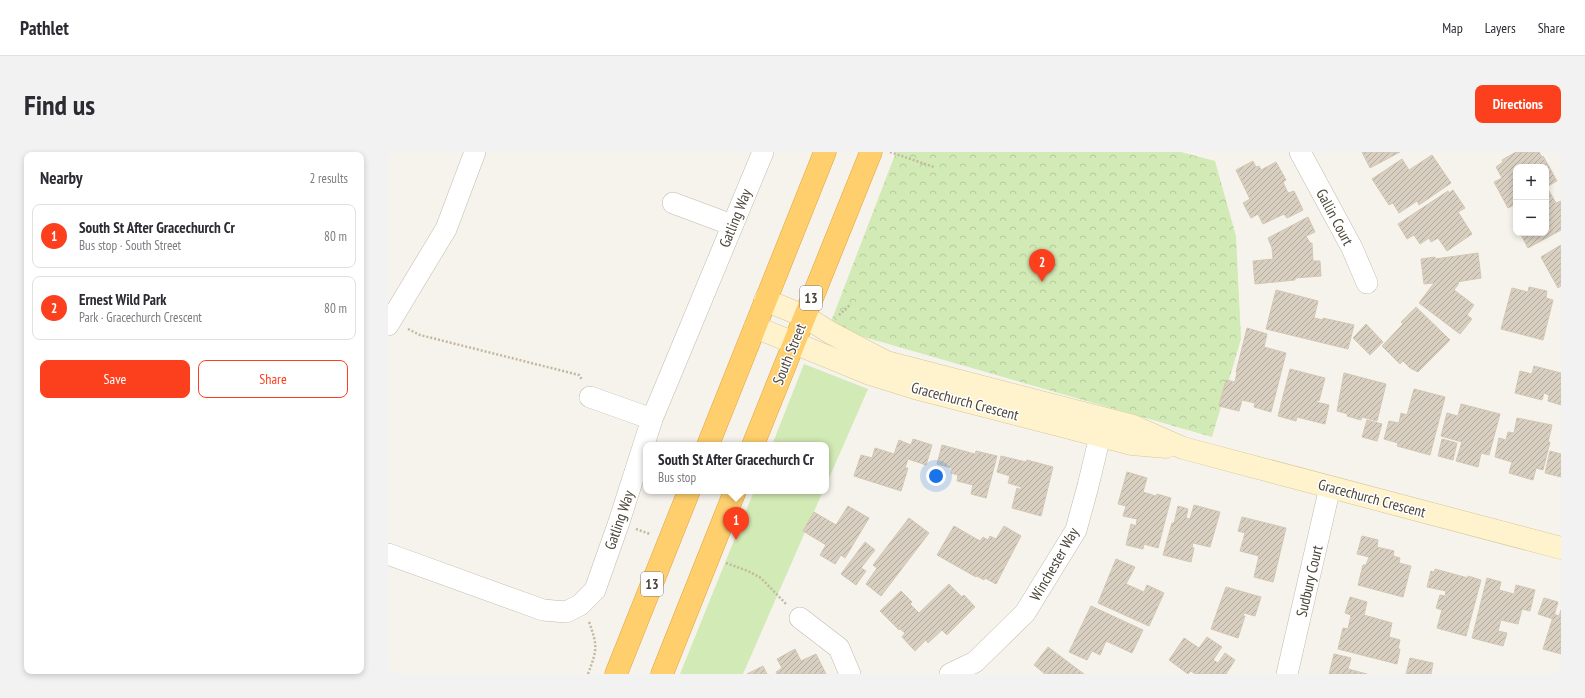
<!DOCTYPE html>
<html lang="en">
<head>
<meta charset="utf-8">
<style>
  body { margin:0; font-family:"PT Sans Narrow",sans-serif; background:#f2f2f3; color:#2b2b33 }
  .controls { position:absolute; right:12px; top:12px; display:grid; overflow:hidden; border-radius:8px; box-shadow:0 2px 6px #0003 }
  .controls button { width:36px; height:36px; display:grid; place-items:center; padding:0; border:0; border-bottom:1px solid #e1e1e2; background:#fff; color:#2b2b33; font:20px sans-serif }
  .you { position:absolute; left:548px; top:324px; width:14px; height:14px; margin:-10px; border:3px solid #fff; border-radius:50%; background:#1a73e8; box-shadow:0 0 0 6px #1a73e833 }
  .badge { display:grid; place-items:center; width:26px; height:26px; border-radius:50%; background:#fc3f1d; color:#fff; font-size:13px; font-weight:700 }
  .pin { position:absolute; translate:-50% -33px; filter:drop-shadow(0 1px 2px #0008) }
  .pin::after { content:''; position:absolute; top:21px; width:14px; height:12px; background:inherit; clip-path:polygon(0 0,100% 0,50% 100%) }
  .popup { position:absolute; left:255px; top:290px; width:186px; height:52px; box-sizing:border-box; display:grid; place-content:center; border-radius:8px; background:#fff; filter:drop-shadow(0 1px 3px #0005); font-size:13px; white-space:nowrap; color:#7c7c81 }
  .popup b { font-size:15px; color:#2b2b33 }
  .popup::after { content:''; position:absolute; left:50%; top:100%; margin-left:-8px; border:8px solid transparent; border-top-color:#fff }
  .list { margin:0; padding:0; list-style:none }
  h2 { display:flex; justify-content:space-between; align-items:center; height:52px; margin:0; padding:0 16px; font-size:17px }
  h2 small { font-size:13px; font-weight:400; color:#7c7c81 }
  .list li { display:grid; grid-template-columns:26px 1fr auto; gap:12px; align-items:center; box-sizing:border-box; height:64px; margin:0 8px 8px; padding:0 8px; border:1px solid #e1e1e2; border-radius:8px }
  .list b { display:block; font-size:15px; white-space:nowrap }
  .list p { margin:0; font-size:13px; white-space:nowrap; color:#7c7c81 }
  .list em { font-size:13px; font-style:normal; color:#7c7c81 }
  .actions { display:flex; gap:8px; padding:12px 16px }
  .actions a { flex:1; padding:9px 0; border:1px solid #fc3f1d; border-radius:8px; text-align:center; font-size:14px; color:#fc3f1d }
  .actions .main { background:#fc3f1d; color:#fff }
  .map { position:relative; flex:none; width:1173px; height:522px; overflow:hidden; border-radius:8px }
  header { display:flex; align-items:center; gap:24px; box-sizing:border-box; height:56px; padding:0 20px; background:#fff; border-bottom:1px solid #e1e1e2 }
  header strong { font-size:19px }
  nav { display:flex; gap:22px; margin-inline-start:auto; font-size:14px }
  .intro { display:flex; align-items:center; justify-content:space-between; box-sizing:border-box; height:96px; padding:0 24px }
  h1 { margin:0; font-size:28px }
  .button { padding:10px 18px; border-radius:8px; background:#fc3f1d; color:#fff; font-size:14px; font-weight:700 }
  main { display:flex; gap:24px; padding:0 24px }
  aside { flex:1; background:#fff; border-radius:8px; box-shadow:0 2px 6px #0003 }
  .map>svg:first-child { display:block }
  .green { fill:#d2eab5 }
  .park { fill:url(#park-crowns) }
  .building { fill:url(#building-hatch); stroke:#d3c7b4 }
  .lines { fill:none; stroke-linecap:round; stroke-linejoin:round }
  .street-casing { stroke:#c2bbae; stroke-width:22 }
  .secondary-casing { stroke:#d6c79b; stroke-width:23 }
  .highway-casing { stroke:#e0a43c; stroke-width:23 }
  .path { stroke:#c4b79f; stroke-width:2.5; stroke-dasharray:2 2; stroke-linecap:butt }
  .street { stroke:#fff; stroke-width:21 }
  .secondary { stroke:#fff3cd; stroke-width:22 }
  .highway { stroke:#ffcf6e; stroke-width:22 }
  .labels { text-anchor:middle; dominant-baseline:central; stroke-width:3; stroke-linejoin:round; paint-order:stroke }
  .shield { fill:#fff; stroke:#817c74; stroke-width:1 }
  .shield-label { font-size:14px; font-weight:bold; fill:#4b4439 }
  .street-label { font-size:15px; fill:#4b4439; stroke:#fff }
</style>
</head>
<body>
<header>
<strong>Pathlet</strong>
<nav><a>Map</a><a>Layers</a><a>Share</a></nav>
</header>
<div class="intro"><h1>Find us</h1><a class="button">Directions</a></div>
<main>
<aside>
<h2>Nearby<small>2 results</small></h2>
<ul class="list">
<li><span class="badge">1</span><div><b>South St After Gracechurch Cr</b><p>Bus stop · South Street</p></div><em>80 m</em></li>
<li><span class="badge">2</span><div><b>Ernest Wild Park</b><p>Park · Gracechurch Crescent</p></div><em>80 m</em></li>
</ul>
<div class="actions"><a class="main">Save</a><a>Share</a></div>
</aside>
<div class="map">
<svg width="1173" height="522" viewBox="0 0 1173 522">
  <defs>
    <pattern id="park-crowns" width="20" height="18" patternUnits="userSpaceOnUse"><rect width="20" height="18" fill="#d2eab5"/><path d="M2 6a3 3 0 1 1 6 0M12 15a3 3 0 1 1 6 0" fill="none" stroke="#b6ca9c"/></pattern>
    <pattern id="building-hatch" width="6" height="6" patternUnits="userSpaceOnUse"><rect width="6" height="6" fill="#d8cfc1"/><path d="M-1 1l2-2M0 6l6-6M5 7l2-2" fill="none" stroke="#b1aa9e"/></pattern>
  </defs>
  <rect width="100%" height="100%" fill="#f6f3ec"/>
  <!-- green -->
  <g class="green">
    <path d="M416,212L480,237L438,333V293H384Z"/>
    <path d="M366,339H435L355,522H292Z"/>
  </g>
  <!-- park -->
  <path class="park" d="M508,0H793L827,9L848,84L853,187L824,285L441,175Z"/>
  <!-- building -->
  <g class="building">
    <path d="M974,0H1012L982,16Z"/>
    <path d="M1128,0H1151L1154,5L1155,4L1169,29L1158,35V15H1128V52L1120,56L1106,30L1114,26L1108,15L1115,10L1114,8Z"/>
    <path d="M1044,3L1063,31L1031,53L1029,49L1011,61L1005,51L1001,53L984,27L1014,7L1021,18Z"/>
    <path d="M865,9L868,15L871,14L873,18L888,10L898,28L895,30L900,41L906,39L915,58L899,66L896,62L875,72L870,62L863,66L855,51L862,47L848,18Z"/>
    <path d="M1065,38L1077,56L1070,60L1084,82L1059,99L1050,86L1043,90L1041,86L1032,92L1026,83L1019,87L1010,72L1060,39L1061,41Z"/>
    <path d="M1161,39L1168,51L1173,49V78L1140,96L1132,81H1158V41Z"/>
    <path d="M920,65L927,80L918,84L922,91H924L925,109H932L933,124L907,126V128L867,132L865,109L885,107L884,96L880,86Z"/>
    <path d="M1173,93V134L1170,136L1153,105Z"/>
    <path d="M1090,101L1093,126L1069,130L1071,131L1066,138L1086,153L1079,163L1084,167L1072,182L1031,151L1046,131L1036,132L1033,107L1047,105V107Z"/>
    <path d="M1141,135L1159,139L1158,146L1165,148L1155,188L1113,177L1124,136L1140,140Z"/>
    <path d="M888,138L930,149L926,166L935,168V166L966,173L960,197L878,177Z"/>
    <path d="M1028,155L1062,188L1030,220L1022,216L1015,209L1012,212L994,194L1015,172L1013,170Z"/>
    <path d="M978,172L995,190L982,203L965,186Z"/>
    <path d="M859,176L879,182L876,195L898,201L883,260L866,255L867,251L854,248L851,259L831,254L838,228L847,230L849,220H848Z"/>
    <path d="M1146,214L1173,221V253L1160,249L1161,243L1156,241L1154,248L1127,241L1132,219L1144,222Z"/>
    <path d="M902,217L937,226L931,249L929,248L928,250L941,253L937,272L909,265L908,269L890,264Z"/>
    <path d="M956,221L998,232L989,269L974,265L973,268L959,264L960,262L949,259Z"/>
    <path d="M1026,237L1057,245L1042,303L1009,294L1010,291L996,287L1001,269L1011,271L1013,261L1019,263Z"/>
    <path d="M1073,252L1112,262L1101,303L1093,301L1090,315L1068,309L1074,290L1053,284L1059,261L1070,264Z"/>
    <path d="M1129,266L1164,273L1160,290H1162L1155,318L1148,316L1145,328L1121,321L1124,310L1107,305L1111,286L1118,288L1120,280L1126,281Z"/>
    <path d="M979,268L994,272L989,289L974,285Z"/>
    <path d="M525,287L544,293L538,313L520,307L517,316H520L513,339L466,324L473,303L484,306L487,296L506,302L511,288L523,293Z"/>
    <path d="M1054,287L1069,291L1065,308L1050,304Z"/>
    <path d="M554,293L587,302L588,299L609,304L598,346L583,342L585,333L569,329L570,323L563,321L564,316L549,312Z"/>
    <path d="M1162,299L1173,302V325L1157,321Z"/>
    <path d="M613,304L638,310L639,308L665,315L653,364L624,356L629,336L633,338V335L620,331L622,324L609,320Z"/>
    <path d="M739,320L759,326L755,340L768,344L769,342L783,346L770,396L756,392L755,397L738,393L743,372L748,374L749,367L735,364L738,354L730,352Z"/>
    <path d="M806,353L832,360L822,395L805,391L804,395L806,396L803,410L775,403L784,371H786L790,354L800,357L798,366L802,367Z"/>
    <path d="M460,354L481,366L457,406L453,403L447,412L432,403L438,393L415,379L426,360L448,373Z"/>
    <path d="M854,365L898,376L885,430L866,425L871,404L852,399L857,381L850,379Z"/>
    <path d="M521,366L541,381L493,444L478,432L489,416L485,413Z"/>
    <path d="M566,374L592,389L595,385L600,388L602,384L608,387L616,374L633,384L608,432L597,426L596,428L589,424L588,425L549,403Z"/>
    <path d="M974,384L990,388L989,395L1006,399L1005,404L1012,406L1011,411L1023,414L1015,445L970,433L975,413H978L981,405L969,402Z"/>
    <path d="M477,390L487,398L473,416L478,419L468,433L453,422Z"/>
    <path d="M728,407L747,415L738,432L756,440L759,433L776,441L761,474L710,451Z"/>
    <path d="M1047,417L1080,426V424L1093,428L1078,484L1049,476L1054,458L1048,456L1052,443L1057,444L1058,439L1039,435L1043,419L1046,420Z"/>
    <path d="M1099,426L1113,430L1111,438L1126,442L1128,433L1147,438L1142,459L1134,457L1130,472L1113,468L1110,479L1119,481L1115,494L1084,486Z"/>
    <path d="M561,432L574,445L576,443L587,455L559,483L554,478L540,491L538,488L527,499L514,485L517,481L512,477L511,478L492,459L513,439L524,450L522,452L531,461Z"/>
    <path d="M838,435L873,445L867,464L856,461L855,464H857L850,486L823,477Z"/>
    <path d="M962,445L979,450L976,463L1004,471L1001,485L1012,488L1010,497H1012L1009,512L950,497L955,476L960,477L963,463L957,461Z"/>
    <path d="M1156,446L1170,450L1165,467L1150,462Z"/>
    <path d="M703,454L755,478L744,501L718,489L712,503L704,499L699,508L681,500Z"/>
    <path d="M1173,458V502L1155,497L1166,462L1171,464Z"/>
    <path d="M819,485L834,495L825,508L830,511L837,501L847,508L838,522H807L803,519L800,522L781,508L796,486L811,496Z"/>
    <path d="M660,495L696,522H657L646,513Z"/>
    <path d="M407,497L413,509L428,502L438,522H389L388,520L394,516L389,507Z"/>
    <path d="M946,502L963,506L960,517L979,522H941Z"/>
    <path d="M1022,506L1045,511L1043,522H1018Z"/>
    <path d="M375,514L379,522H359Z"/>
  </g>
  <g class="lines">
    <defs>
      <g id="street">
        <path d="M912,0L964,96L979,131"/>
        <path d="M285,51L344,73"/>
        <path d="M0,173L58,77L87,0"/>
        <path d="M202,245L264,267"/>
        <path d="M0,402L155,458L178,460L192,453L207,438L231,370L264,267L375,0"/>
        <path d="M412,466L451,496L462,522"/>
        <path d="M562,522L587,510L637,461L688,378L700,334L716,267"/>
        <path d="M899,522L942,335"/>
      </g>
      <g id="secondary">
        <path d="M377,148L416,164L443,181L498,210L745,274L795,296L1173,396"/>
        <path d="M367,175L482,222L527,236L744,292L778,295"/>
      </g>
      <g id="highway">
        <path d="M320,293L437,0"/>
        <path d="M365,293L483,0"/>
        <path d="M228,522L301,339"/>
        <path d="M274,522L347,339"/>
      </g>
    </defs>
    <!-- street casing -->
    <use href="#street" class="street-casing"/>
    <!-- secondary casing -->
    <use href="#secondary" class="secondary-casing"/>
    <!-- highway casing -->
    <use href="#highway" class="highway-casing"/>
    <!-- path -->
    <g class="path">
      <path d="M502,0L546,15"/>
      <path d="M451,163L463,152"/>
      <path d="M20,177L32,183L191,223L194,228"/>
      <path d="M248,377L262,382"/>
      <path d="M338,411L360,419L373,426L399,453"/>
      <path d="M200,522C209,498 210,494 201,470"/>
    </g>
    <!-- street -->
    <use href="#street" class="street"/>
    <!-- secondary -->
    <use href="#secondary" class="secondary"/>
    <!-- highway -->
    <use href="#highway" class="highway"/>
  </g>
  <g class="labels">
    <!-- shield labels -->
    <g class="shield">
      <rect x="412" y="134" width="22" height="24" rx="3"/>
      <rect x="253" y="420" width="22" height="24" rx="3"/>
    </g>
    <g class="shield-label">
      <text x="423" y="146">13</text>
      <text x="264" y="432">13</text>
    </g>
    <!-- street labels -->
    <g class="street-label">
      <text transform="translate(947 65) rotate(62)">Gallin Court</text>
      <text transform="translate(347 66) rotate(-68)">Gatling Way</text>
      <text transform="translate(401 202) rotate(-68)">South Street</text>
      <text transform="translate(577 249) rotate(15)">Gracechurch Crescent</text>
      <text transform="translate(984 346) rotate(15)">Gracechurch Crescent</text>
      <text transform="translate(231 368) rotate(-71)">Gatling Way</text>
      <text transform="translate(666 412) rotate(-60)">Winchester Way</text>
      <text transform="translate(921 429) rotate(-77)">Sudbury Court</text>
    </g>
  </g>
</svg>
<div class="controls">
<button>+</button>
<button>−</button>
</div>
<div class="you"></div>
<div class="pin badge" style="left:348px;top:388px">1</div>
<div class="popup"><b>South St After Gracechurch Cr</b>Bus stop</div>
<div class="pin badge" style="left:654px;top:130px">2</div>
</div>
</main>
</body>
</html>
